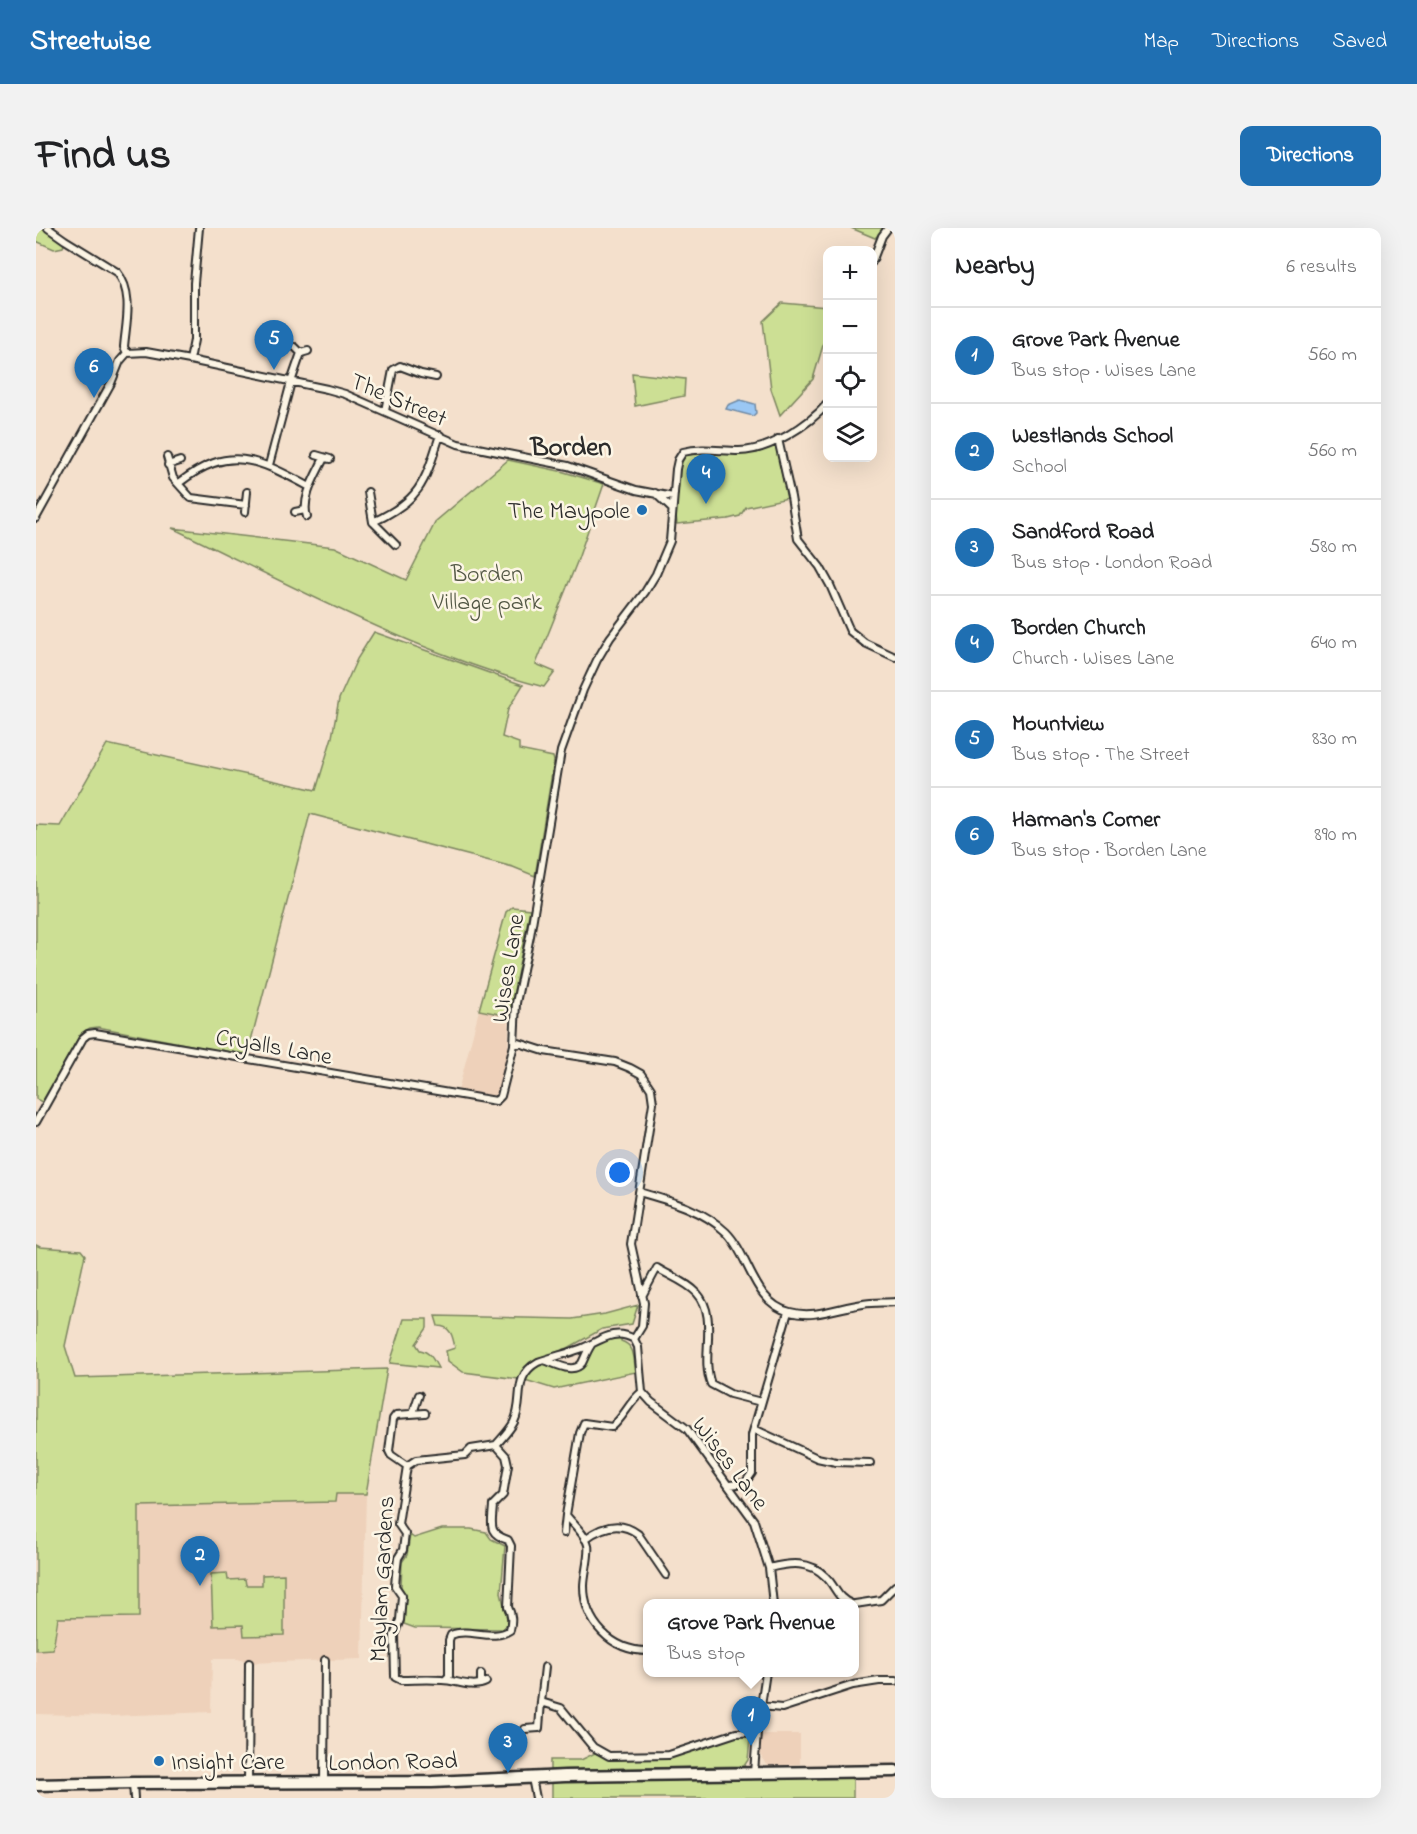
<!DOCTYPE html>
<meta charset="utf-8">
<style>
body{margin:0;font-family:"Indie Flower",sans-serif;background:#f2f2f2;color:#202124}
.controls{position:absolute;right:18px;top:18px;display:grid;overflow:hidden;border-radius:12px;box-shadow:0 6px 24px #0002}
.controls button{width:54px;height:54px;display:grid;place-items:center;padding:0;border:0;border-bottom:2px solid #e0e0e0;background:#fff;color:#202124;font:30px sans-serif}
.you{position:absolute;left:584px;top:945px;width:21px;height:21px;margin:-15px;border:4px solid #fff;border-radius:50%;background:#1a73e8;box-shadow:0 0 0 9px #1a73e833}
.badge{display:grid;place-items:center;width:39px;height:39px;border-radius:50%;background:#1f6fb2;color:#fff;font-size:20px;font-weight:700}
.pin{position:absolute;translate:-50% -50px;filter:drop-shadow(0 2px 3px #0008)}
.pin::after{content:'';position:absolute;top:32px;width:21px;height:18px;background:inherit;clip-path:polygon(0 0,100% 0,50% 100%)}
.popup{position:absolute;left:607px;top:1371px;width:216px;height:78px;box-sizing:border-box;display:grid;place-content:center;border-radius:12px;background:#fff;filter:drop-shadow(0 2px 4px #0005);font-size:20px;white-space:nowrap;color:#757577}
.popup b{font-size:22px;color:#202124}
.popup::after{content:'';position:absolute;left:50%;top:100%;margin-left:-12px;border:12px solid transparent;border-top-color:#fff}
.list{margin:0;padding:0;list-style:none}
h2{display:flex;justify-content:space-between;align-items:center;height:78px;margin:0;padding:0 24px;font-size:26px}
h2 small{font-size:20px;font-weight:400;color:#757577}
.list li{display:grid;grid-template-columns:39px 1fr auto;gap:18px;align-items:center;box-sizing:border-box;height:96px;padding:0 24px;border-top:2px solid #e0e0e0}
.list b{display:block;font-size:22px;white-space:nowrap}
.list p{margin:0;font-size:20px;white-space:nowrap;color:#757577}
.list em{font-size:20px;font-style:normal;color:#757577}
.icon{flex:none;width:33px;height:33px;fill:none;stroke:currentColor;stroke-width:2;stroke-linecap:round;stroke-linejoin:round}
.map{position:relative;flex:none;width:859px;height:1570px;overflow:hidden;border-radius:12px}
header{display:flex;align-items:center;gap:36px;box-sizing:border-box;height:84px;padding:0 30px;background:#1f6fb2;color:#fff}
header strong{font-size:28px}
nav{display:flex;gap:33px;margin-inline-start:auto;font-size:21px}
.intro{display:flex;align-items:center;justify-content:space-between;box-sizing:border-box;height:144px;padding:0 36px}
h1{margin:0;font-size:42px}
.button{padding:15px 27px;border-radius:12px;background:#1f6fb2;color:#fff;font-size:21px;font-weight:700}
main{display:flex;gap:36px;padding:0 36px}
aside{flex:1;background:#fff;border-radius:12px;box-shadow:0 6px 24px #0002}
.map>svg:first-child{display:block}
</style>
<header>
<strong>Streetwise</strong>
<nav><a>Map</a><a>Directions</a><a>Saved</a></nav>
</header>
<div class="intro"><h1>Find us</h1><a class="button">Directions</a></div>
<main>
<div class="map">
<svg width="859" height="1570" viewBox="0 0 859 1570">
<rect width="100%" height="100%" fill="#f4e0cc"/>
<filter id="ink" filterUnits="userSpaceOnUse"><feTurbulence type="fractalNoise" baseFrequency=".0167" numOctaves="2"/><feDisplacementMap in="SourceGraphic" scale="12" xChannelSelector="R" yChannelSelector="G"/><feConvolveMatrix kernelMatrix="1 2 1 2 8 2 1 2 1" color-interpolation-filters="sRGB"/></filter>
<g filter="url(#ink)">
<path fill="#eed1ba" d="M 443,782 L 473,788 L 472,821 L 464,863 L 458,868 L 422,863 Z
M 351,1141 L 330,1266 L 326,1431 L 213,1435 L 202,1431 L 176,1431 L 175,1484 L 75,1488 L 0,1486 L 0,1285 Z
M 727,1506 L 764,1506 L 764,1536 L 734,1538 L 729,1535 L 723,1523 L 725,1510 Z"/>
<path fill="#ccdf94" stroke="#7c8560" stroke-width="1.5" d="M 0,0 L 7,0 L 29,14 L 27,19 L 18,21 L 0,13 Z
M 815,0 L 849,0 L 839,10 Z
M 746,75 L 791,79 L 792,115 L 788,114 L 777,151 L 744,187 L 735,161 L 727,93 Z
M 596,145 L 649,151 L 648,168 L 599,178 Z
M 738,218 L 743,222 L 745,243 L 752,270 L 710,279 L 704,288 L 692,291 L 641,296 C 638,275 637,247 648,228 L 658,225 L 721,225 Z
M 472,232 L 528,244 L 568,256 L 541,334 L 500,436 L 519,444 L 508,459 C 378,425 257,358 136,300 L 299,319 L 370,352 L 400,293 Z
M 338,404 L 487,457 L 472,481 L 466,509 L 483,515 L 483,522 L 517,529 L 518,533 L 499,648 L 477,639 L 274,586 L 211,828 L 62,799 L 54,800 L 45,805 L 6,874 L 0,871 L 0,597 L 24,598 L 71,516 L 280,562 L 296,509 L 303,471 L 321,431 Z
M 476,679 L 494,681 L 473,788 L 443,782 L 470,684 Z
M 0,1017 L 4,1019 L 45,1022 L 49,1027 L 29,1118 L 39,1150 L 351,1141 L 330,1266 L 300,1266 L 299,1274 L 103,1278 L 103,1389 L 22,1390 L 17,1421 L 0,1422 Z
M 602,1077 L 596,1096 L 566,1101 L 532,1120 L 503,1130 L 488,1140 L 482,1151 L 427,1144 L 412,1133 L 410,1123 L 419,1120 C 417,1109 415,1098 402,1098 L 399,1088 L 536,1091 L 569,1086 Z
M 368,1091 L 391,1091 L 391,1100 L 380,1116 L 384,1122 C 394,1124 397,1131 402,1140 L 354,1135 Z
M 575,1109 L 585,1110 L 585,1113 C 600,1118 597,1130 600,1144 L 518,1161 L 489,1152 L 492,1144 L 504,1134 L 536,1142 L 546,1139 L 556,1118 Z
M 406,1301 L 435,1301 L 450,1304 L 455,1311 L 469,1318 L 465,1365 L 471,1390 L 471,1396 L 466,1401 L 379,1400 L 368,1396 L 370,1367 L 365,1359 L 366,1334 L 371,1327 L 374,1307 L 378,1310 Z
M 191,1345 L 192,1352 L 209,1351 L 210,1357 L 226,1357 L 226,1347 L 248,1346 L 248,1407 L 208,1408 L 207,1397 L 177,1398 L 175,1346 Z
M 702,1507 L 710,1507 L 714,1511 L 712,1532 L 708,1538 L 514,1542 L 514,1532 L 545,1532 L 559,1525 L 568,1529 L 578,1532 L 628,1530 L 658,1523 Z
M 817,1547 L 817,1570 L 516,1570 L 516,1553 Z"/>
<path fill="#9ac7f4" stroke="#6e89a4" stroke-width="1.5" d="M 704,172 L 719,176 L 720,185 L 717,188 L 690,181 L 692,177 Z"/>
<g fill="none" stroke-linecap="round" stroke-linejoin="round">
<g stroke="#2b2b2b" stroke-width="10">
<path id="minor" d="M 12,0 L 29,12 L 81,44 C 98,65 90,94 88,119 L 91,125
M 836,34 L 846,8 L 852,0
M 259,119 L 265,125 L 272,123
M 91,125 L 110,124 L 154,132 L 291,161 L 309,166 L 422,216 L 532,238 L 600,262 L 637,269
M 154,132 L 158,112 L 158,55 L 163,0
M 349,183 L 357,142 L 364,138 L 385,146 L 400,149
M 742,211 L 755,269 L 762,311 L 784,339 L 794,357 L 814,403 L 829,415 L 859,429
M 280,227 L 294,231
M 131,229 L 137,250 L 155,270 L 210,277
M 132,237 L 144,233
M 233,237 L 255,154 L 265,125
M 143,255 C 194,215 223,232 274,259
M 332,264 L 337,294 L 360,317
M 619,265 L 636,281
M 209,284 L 211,264
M 259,284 L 269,282
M 271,289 C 265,270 280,247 288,230
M 0,290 L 75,155 L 84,133 L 91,125
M 337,294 C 385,272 389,254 404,207
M 0,894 L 47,810 L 52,806 L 59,805 L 460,873 L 465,868 L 478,817
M 603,964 C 634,973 666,981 690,1004 C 714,1028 717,1075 754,1084 C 779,1091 803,1079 827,1076 C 837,1074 848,1075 859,1074
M 606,1068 L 621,1040 C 634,1048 651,1054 661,1065 C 683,1089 664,1128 675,1156 L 694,1166 L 725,1174
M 598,1111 L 606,1098 L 608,1075 L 595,1016 L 617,875 L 615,861 L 605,846 L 594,840 L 579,834 L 508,823 L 483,815 L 478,817 L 480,775 L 494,708 L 525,523 L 547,462 L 561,432 L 574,410 L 609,364 L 620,346 L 634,313 L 640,241 L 642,232 L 647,224 C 666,219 684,223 703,223 C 733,223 773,197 792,175
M 598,1111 L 602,1119 L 606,1164 L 615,1174 L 651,1201 L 718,1293 L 733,1340 L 737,1376
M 508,1132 C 519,1135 537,1147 546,1135 C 549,1129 551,1123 555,1117
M 606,1164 C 593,1174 588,1189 576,1199 L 548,1195 L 544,1205 L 530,1287 C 536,1295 550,1307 552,1317 C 554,1327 548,1347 548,1358 C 548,1394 575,1423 612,1423
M 377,1185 L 383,1167
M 718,1201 L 781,1230 L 800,1234 L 834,1235
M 371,1238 L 355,1227 L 353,1223 L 357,1191 L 360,1187 L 389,1185
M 694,1257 L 709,1255 L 716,1245 L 716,1207 L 752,1084
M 528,1305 L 530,1287
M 549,1311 C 565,1299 584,1292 602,1306 L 630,1347
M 733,1340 C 753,1335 774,1332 790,1349 C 800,1359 801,1371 816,1376
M 819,1376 L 845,1372 L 859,1358
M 445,1446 L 445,1456
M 409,1452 L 413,1448 L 413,1412 L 415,1407 C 433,1399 457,1414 474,1402 C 476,1393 476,1387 472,1379 L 475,1318 L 472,1312 C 451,1305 456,1297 457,1277 L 467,1267 L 472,1237 L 470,1228 L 460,1217 C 466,1210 474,1202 478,1194 C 489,1172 475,1149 502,1134 C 516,1129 530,1126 544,1121 C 563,1114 577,1099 598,1111
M 450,1454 C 436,1461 420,1452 406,1452 C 392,1451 379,1452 365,1452 L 359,1449 L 358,1407 L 364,1392 L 366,1368 L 359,1358 L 360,1346 L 362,1330 L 367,1322 L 369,1306 L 362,1296 L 371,1238 L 380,1232 L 429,1227 L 435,1221 L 460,1217
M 505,1474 L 509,1439
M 724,1478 L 746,1480 L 817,1457 L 843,1453 L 859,1453
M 489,1501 L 503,1500 L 505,1474 L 525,1480 L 557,1519 L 573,1528 L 633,1527 L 700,1505 L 721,1504
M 718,1545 L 721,1504 L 730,1444
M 496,1550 L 500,1570
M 97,1555 L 98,1570
M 212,1555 L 213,1435
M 288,1555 L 289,1432"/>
</g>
<g stroke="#2b2b2b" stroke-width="15">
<path id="primary" d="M 0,1557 L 97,1555 L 396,1554 L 529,1548 L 859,1543"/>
</g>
<use href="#minor" stroke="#fcf5e5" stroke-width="6"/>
<use href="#primary" stroke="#fcf5e5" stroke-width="10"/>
</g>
</g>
<g fill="#1f6fb2" stroke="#fcf5e5" stroke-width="2">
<circle cx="606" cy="282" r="6"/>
<circle cx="123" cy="1533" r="6"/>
</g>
<g text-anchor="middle" stroke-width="5" stroke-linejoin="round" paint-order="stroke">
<g font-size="24" fill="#2b2b2b" stroke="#fcf5e5">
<text transform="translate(363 171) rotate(23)" y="8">The Street</text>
<text transform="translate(471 740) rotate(-81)" y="8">Wises Lane</text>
<text transform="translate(238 818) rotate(10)" y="8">Cryalls Lane</text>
<text transform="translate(695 1235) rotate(53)" y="8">Wises Lane</text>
<text transform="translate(345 1351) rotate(-87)" y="8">Maylam Gardens</text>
<text transform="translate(357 1533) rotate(-1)" y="8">London Road</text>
</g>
<g font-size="24" fill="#2b2b2b" stroke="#fcf5e5" text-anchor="end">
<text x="594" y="290">The Maypole</text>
<text x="135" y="1541" text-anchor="start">Insight Care</text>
</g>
<g font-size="24" fill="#535845" stroke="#fcf5e5">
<text x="451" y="353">Borden<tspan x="451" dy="28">Village park</tspan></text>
</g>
<g font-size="27" font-weight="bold" fill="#2b2b2b" stroke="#fcf5e5">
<text x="535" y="227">Borden</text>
</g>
</g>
</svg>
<div class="controls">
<button>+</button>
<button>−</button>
<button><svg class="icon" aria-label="locate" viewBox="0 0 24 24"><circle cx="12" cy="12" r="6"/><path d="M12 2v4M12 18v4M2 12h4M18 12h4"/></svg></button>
<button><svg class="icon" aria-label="layers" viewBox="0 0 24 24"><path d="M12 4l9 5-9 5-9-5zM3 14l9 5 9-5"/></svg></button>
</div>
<div class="you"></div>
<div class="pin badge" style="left:715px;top:1518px">1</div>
<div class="popup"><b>Grove Park Avenue</b>Bus stop</div>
<div class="pin badge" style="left:164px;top:1358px">2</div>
<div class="pin badge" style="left:472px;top:1545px">3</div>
<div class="pin badge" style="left:670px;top:276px">4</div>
<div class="pin badge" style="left:238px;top:142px">5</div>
<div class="pin badge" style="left:58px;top:170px">6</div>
</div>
<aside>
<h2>Nearby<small>6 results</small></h2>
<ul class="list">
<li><span class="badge">1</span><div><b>Grove Park Avenue</b><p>Bus stop · Wises Lane</p></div><em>560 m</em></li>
<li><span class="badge">2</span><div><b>Westlands School</b><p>School</p></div><em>560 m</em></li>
<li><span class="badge">3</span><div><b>Sandford Road</b><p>Bus stop · London Road</p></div><em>580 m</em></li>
<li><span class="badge">4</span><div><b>Borden Church</b><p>Church · Wises Lane</p></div><em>640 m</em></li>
<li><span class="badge">5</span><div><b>Mountview</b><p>Bus stop · The Street</p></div><em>830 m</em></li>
<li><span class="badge">6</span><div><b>Harman's Corner</b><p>Bus stop · Borden Lane</p></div><em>890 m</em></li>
</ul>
</aside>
</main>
